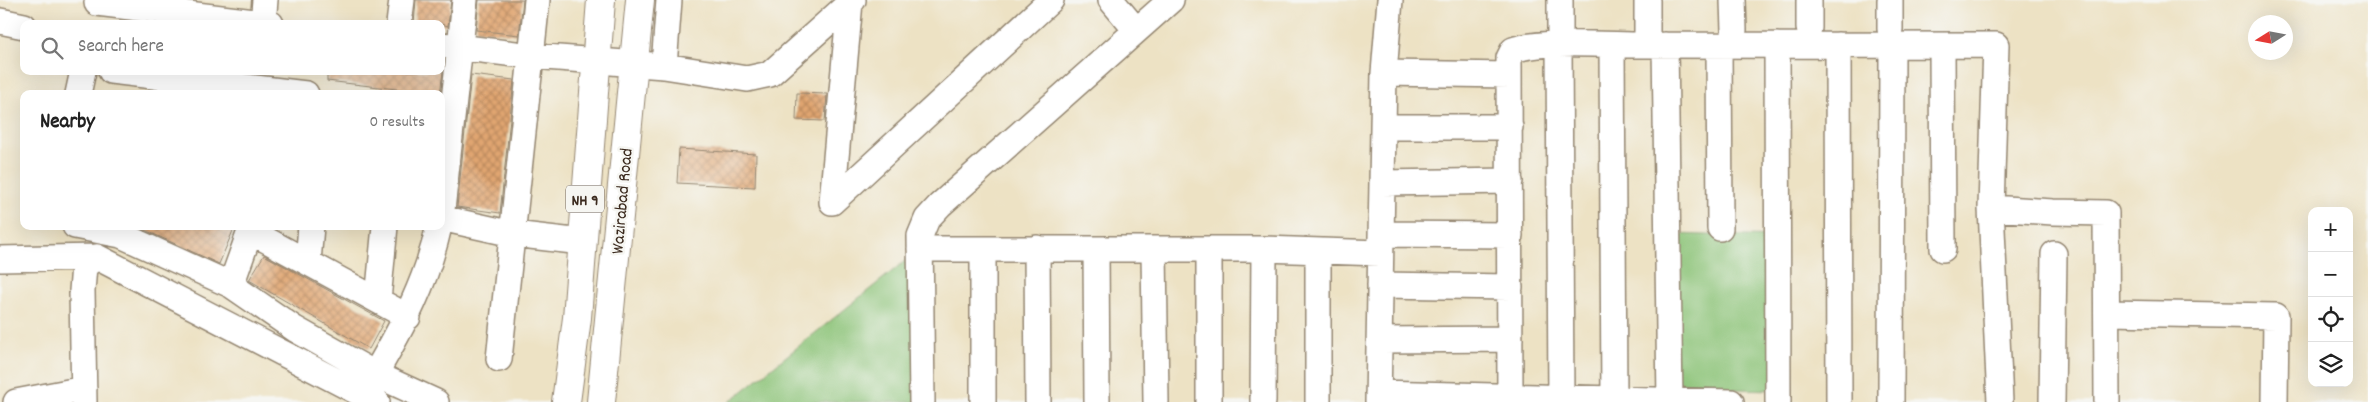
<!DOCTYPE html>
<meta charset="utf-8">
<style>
body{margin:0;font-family:Dekko,sans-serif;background:#f2f2f2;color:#222}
.controls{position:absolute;right:15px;bottom:15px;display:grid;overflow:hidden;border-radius:10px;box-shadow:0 5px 20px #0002}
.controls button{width:45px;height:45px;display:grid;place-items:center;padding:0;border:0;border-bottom:1px solid #e0e0e0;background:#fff;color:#222;font:25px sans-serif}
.compass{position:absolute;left:2248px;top:15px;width:45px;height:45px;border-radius:50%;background:#fff;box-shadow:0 5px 20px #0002;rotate:259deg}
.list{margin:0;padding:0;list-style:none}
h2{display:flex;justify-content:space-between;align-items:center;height:65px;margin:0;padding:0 20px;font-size:21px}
h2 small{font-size:16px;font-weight:400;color:#767676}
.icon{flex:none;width:28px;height:28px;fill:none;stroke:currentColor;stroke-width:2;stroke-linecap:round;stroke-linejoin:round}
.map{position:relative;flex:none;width:2368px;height:402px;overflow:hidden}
.search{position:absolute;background:#fff;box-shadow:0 5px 20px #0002;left:20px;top:20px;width:425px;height:55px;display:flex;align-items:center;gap:12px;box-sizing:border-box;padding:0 18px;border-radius:10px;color:#767676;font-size:19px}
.panel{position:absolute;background:#fff;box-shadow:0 5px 20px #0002;left:20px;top:90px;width:425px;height:140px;border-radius:10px}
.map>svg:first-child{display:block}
</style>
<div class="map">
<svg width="2368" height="402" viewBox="0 0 2368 402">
<defs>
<pattern id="building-cross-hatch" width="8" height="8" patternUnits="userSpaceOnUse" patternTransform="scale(1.25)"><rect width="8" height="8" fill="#e0a571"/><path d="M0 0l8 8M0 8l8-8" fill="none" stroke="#b7875c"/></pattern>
</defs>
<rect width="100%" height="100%" fill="#f6f6f2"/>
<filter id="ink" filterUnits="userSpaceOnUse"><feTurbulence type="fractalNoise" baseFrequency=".02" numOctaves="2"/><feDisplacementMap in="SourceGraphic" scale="10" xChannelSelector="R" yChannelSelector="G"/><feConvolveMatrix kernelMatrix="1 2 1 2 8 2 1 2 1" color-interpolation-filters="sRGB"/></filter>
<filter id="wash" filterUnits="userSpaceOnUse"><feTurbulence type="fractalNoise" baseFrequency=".0096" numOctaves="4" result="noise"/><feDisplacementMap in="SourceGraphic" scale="20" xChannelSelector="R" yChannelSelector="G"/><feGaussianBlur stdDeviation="1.12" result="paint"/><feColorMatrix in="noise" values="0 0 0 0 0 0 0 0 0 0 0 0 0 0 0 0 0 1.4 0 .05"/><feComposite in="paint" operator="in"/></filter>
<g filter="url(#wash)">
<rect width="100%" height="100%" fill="#ede2c4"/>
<path fill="#8bc377" stroke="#63764a" d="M 1672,234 L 1782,237 L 1782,390 L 1674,388 Z
M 920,249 L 916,402 L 729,402 Z"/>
<g id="blocks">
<path fill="url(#building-cross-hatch)" d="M 416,0 L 451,0 L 448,26 L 441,24 L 414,24 Z
M 479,0 L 523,0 L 519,35 L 476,30 Z
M 327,71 L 443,71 L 440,94 L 327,81 Z
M 471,75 L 514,80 L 500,213 L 457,207 Z
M 797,93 L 827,94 L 825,121 L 796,120 Z
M 679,149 L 756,154 L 755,187 L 677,183 Z
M 136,226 L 235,226 L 219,264 Z
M 264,255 L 384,321 L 369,349 L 249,280 Z"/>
</g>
</g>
<g filter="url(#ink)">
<use href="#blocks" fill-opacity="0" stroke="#948671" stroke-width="1"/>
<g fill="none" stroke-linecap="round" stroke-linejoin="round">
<g stroke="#948671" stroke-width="28">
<path id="minor" d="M 1111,0 L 1136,30
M 1560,0 L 1560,33
M 1647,0 L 1647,45
M 1733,0 L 1734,30
M 1809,0 L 1809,28
M 1890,0 L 1890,29
M 97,3 L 271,24
M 0,21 L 24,26
M 263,24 L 265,0
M 399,24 L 402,0
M 441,45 L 532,56 L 664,66 L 747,79 L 770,74 L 853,0
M 1559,45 L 1561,402
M 1612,45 L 1614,402
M 1665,45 L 1670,402
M 1777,45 L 1778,402
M 1838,45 L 1839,402
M 1719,46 L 1720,228
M 1942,46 L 1943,249
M 664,66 L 669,0
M 111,71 L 306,94
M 1384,73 L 1509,75
M 78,94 L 83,71
M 1383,127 L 1510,127
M 1382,183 L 1510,181
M 832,202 L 1051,0
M 832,202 L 850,2
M 1991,208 L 2053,212 L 2106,213 L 2107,402
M 441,218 L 513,234 L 582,242
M 441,219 L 465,0
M 75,226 L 121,235 L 231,285 L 295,329 L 375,374 L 436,402
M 250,231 L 408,317
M 1381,234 L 1510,235
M 1037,248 L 1038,402
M 920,249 L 1264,249 L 1380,253
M 983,249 L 983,402
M 1096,250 L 1097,402
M 1154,250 L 1156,402
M 1318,252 L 1318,402
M 0,259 L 97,257
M 308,262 L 311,226
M 231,285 L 252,226
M 1380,285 L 1510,287
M 378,300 L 385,226
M 2107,313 L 2276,316 L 2275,402
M 1381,340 L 1510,339
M 499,359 L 537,0
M 375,374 C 403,326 427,281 439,226
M 1378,393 L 1731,402
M 16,402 L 84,389
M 84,402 L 82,291 L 84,266 L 97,257 L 377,402
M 922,402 L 920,236 L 927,219 L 940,205 L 1171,0
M 1209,402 L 1209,249
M 1263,402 L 1264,249
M 1378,402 L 1384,73 L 1390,0
M 1510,402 L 1509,58 L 1513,50 C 1539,40 1610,45 1641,45 C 1759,45 1878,46 1996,45 L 1991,208 L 2000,402
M 1891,402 L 1892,45
M 2052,402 L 2054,254"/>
</g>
<g stroke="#948671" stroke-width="30">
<path id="highway" d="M 566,402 L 577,318 L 601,0
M 601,402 L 640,0"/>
</g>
<use href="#minor" stroke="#fff" stroke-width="25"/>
<use href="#highway" stroke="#fff" stroke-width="28"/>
</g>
</g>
<g text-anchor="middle" stroke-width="5" stroke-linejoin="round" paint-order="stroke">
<rect fill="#f6f6f2" stroke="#73675e" stroke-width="1" x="566" y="185.5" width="38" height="27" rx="4"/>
<g font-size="16" font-weight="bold" fill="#3b2a1e">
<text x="585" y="205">NH 9</text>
</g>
<g font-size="18" fill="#3b2a1e" stroke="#f6f6f2">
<text transform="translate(621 201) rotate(-85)" y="6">Wazirabad Road</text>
</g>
</g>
</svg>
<div class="controls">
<button>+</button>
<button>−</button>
<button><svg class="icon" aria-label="locate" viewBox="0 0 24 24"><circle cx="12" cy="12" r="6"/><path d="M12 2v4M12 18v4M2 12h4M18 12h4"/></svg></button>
<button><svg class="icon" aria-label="layers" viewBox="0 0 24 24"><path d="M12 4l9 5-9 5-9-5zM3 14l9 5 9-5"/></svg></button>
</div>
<svg class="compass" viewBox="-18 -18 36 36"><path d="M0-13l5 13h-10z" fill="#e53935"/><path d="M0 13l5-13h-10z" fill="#767676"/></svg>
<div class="search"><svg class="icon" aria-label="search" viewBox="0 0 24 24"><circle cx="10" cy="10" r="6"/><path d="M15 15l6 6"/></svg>Search here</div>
<section class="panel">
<h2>Nearby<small>0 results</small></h2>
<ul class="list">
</ul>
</section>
</div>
